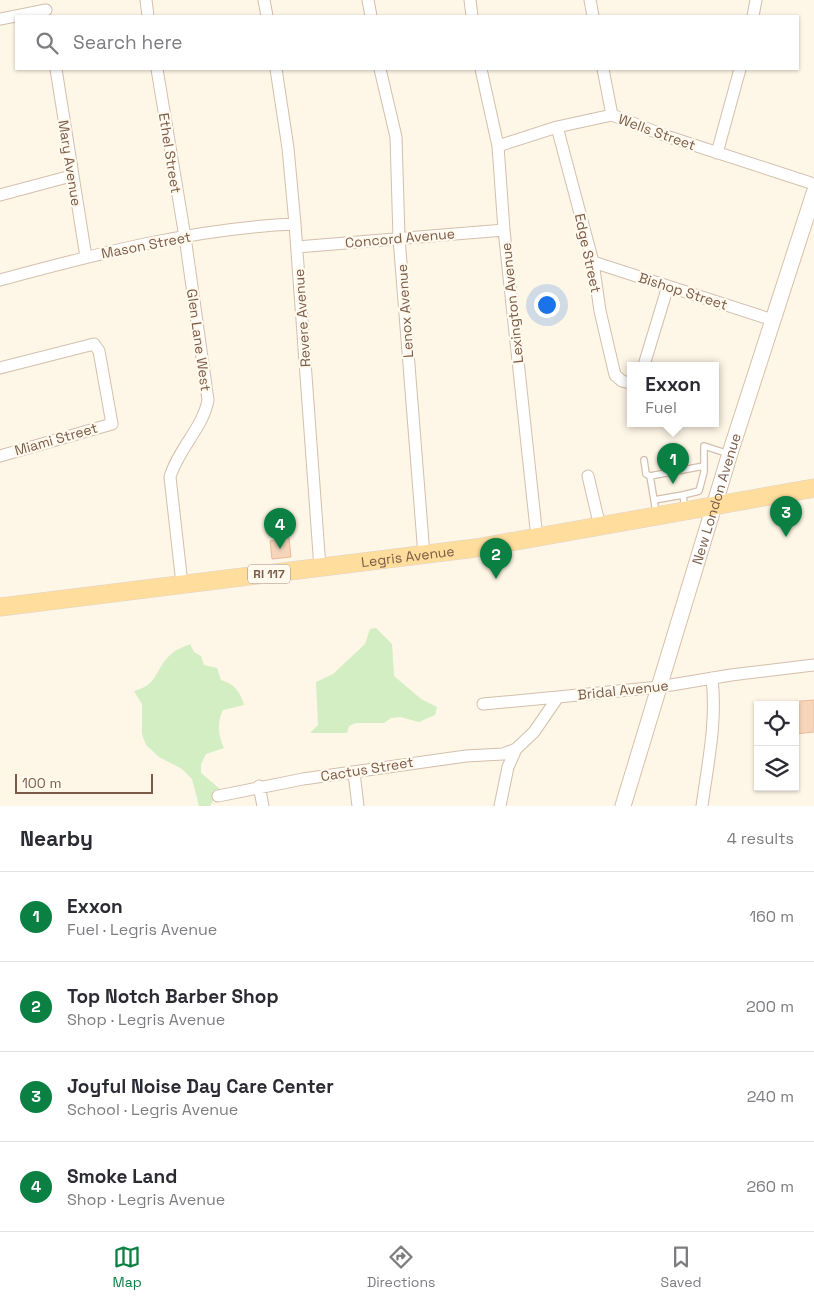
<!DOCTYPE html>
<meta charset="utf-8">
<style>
body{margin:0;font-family:"Space Grotesk",sans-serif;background:#f2f2f3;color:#2b2b33}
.controls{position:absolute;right:15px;bottom:15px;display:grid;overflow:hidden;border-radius:0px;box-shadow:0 1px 4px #0004}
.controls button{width:45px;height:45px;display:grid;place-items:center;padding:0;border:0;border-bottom:1px solid #e1e1e2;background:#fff;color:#2b2b33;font:25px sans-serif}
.scale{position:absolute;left:15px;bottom:12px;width:138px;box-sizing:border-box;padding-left:5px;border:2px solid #7b5b48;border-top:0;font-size:14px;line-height:18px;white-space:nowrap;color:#7b5b48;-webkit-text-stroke:4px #fff9ee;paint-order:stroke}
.you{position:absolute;left:546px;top:304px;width:18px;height:18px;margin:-12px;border:4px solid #fff;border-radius:50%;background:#1a73e8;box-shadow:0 0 0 8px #1a73e833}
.badge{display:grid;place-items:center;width:32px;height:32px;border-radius:50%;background:#0b8043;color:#fff;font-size:16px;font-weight:700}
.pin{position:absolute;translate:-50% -41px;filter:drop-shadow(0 1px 2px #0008)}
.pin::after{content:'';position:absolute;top:26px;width:18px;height:15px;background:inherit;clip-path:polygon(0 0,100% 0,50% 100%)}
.popup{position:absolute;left:627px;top:362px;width:92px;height:65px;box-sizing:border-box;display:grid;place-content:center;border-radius:0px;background:#fff;filter:drop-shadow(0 1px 4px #0005);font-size:16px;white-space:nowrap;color:#7c7c81}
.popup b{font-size:19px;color:#2b2b33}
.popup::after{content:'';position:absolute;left:50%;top:100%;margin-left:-10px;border:10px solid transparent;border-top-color:#fff}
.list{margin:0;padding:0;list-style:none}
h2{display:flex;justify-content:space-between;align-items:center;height:65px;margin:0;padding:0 20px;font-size:21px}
h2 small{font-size:16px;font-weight:400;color:#7c7c81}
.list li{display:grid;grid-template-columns:32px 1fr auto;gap:15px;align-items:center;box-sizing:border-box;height:90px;padding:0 20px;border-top:1px solid #e1e1e2}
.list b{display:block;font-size:19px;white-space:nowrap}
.list p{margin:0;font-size:16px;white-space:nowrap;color:#7c7c81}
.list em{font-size:16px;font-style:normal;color:#7c7c81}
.icon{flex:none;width:28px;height:28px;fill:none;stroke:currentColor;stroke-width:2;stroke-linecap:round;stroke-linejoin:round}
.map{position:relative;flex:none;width:814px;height:806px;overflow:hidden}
.search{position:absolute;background:#fff;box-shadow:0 1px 4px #0004;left:15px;right:15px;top:15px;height:55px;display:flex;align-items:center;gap:12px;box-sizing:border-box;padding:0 18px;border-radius:0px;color:#7c7c81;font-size:19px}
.sheet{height:425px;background:#fff}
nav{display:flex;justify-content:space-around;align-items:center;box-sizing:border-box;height:70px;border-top:1px solid #e1e1e2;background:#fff;font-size:14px;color:#7c7c81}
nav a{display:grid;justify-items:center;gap:2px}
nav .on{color:#0b8043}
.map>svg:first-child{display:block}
</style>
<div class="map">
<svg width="814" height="806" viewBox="0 0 814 806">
<rect width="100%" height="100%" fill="#fef6e6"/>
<path fill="#d3eec3" d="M 376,628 L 392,644 L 394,676 L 421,699 L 437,707 L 435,715 L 419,722 L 400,717 L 391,718 L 384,723 L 356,723 L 349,726 L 347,733 L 310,733 L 318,725 L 316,682 L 333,674 L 365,644 L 370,629 Z
M 190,644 L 194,652 L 201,656 L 204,665 L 217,668 L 221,680 C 235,684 240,692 244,705 L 223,710 C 217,721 218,737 224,748 L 206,754 L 201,764 L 201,773 L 220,789 L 210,806 L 199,806 L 192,779 L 182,769 L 159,757 L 146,745 L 142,734 L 142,704 L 134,691 C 158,685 155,670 169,656 C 174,650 184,647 190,644 Z"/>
<path fill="#f6d5bb" stroke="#ebbb9a" d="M 289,538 L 291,557 L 272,559 L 270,541 Z
M 814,700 L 814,732 L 795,734 L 795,705 L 789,705 L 789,702 Z"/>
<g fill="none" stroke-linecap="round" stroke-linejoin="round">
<g stroke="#d4bfad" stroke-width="8">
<path id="service" d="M 644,460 L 646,474 L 650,476
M 654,500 L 650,476 L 704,466
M 685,509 L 683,495 L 699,491 L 704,472 L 704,446 L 729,454
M 656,513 L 654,500 L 683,495"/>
</g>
<g stroke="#d4bfad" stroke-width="13">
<path id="minor" d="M 146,0 L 148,16
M 264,0 L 267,16
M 368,0 L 371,16
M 470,0 L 472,16
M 590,0 L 593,16
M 753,16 L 756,0
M 0,19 L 46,10
M 56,69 L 86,257
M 157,69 L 185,237 L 208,400 C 203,428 178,449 170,477 L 182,584
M 276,69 L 288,148 L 295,224 L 320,568
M 380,69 L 396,137 L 399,238 L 424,555
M 481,69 L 498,146 L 504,230 L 537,538
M 603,69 L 612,115
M 557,127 L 593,262 L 600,311 L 615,375 L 622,381 L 630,383
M 498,146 L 557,127 L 612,115 L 666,136 L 814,184
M 717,153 L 740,69
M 0,195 L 71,176
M 297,247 L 504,230
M 593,262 L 773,320
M 0,280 C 96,254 195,228 295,224
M 644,365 L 668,286
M 0,368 L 94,344 L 99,351 L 112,424 L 0,456
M 588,476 L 600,527
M 483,704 L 558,697
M 354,773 L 358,806
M 259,786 L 263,806
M 218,796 L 303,779 L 466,756 L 503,754 L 516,749
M 500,806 L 508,767 L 516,749 L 534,732 L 558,697 L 659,687 L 731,675 L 814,665
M 702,806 C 708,762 717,722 712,678"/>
</g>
<g stroke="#d8c0aa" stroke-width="17">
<g id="secondary">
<path id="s1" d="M 623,806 L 731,450 L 814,193"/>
</g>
</g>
<g stroke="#ddd4cf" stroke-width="19">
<g id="primary">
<path id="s2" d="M 0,607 L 476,548 L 814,488"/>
</g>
</g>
<use href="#service" stroke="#fff" stroke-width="5.5"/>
<use href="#minor" stroke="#fff" stroke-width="11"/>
<use href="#secondary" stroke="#fff" stroke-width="15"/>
<use href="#primary" stroke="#ffdd9c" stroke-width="18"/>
</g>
<g text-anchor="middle" stroke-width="4.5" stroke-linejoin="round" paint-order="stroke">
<rect fill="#fff9ee" stroke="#a38a7a" stroke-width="1" x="248" y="564.5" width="42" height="19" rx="4"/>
<g font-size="12" font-weight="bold" fill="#7b5b48">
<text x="269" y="578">RI 117</text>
</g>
<g font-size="14" fill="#7b5b48" stroke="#fff9ee">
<text transform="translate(657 132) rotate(20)" y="5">Wells Street</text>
<text transform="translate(170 153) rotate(81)" y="5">Ethel Street</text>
<text transform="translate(70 163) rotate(81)" y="5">Mary Avenue</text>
<text transform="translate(400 238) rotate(-5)" y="5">Concord Avenue</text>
<text transform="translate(146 245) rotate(-11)" y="5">Mason Street</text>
<text transform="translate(588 253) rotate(78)" y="5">Edge Street</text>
<text transform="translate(683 291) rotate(18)" y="5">Bishop Street</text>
<text transform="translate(512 303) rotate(-96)" y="5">Lexington Avenue</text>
<text transform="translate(405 311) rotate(-94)" y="5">Lenox Avenue</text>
<text transform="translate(302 318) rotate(-94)" y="5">Revere Avenue</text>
<text transform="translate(199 340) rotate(82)" y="5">Glen Lane West</text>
<text transform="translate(56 439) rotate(-16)" y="5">Miami Street</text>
<text dy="5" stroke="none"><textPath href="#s1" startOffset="321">New London Avenue</textPath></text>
<text dy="5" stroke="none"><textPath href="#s2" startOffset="411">Legris Avenue</textPath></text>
<text transform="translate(623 690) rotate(-6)" y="5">Bridal Avenue</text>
<text transform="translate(367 769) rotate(-9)" y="5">Cactus Street</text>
</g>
</g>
</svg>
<div class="controls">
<button><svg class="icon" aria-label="locate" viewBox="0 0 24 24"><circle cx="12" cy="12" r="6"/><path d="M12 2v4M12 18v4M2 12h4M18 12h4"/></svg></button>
<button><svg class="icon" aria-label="layers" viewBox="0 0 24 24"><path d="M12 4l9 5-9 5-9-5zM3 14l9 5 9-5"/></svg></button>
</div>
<div class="scale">100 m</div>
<div class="you"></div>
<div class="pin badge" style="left:673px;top:484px">1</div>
<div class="popup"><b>Exxon</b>Fuel</div>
<div class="pin badge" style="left:496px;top:579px">2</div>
<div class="pin badge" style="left:786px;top:537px">3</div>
<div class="pin badge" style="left:280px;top:549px">4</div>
<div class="search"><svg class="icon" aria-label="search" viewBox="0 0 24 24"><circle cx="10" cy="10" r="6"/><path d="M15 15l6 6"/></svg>Search here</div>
</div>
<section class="sheet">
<h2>Nearby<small>4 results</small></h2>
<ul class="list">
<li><span class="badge">1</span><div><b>Exxon</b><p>Fuel · Legris Avenue</p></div><em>160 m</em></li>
<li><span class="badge">2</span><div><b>Top Notch Barber Shop</b><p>Shop · Legris Avenue</p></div><em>200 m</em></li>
<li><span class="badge">3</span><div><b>Joyful Noise Day Care Center</b><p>School · Legris Avenue</p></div><em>240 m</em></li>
<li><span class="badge">4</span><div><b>Smoke Land</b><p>Shop · Legris Avenue</p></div><em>260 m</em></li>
</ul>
</section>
<nav>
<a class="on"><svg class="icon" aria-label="map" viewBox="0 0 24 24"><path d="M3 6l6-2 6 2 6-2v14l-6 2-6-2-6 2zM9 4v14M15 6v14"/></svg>Map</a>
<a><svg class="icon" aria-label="directions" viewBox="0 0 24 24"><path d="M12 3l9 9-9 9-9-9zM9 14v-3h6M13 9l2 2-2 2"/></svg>Directions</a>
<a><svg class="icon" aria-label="saved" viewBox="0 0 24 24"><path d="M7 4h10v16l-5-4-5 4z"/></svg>Saved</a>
</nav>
